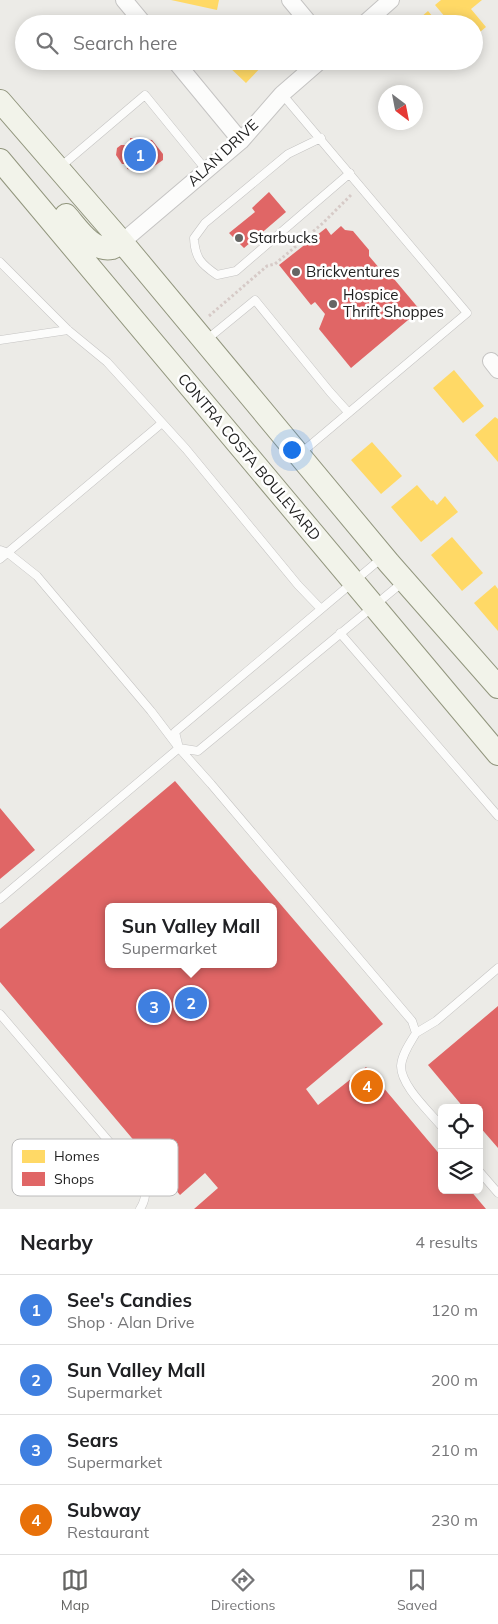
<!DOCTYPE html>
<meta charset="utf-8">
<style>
body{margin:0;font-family:Mulish,sans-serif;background:#f6f6f6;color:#202124}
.controls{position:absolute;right:15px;bottom:15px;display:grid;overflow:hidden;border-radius:8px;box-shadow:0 2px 12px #0003}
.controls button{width:45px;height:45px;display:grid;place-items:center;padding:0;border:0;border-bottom:1px solid #e0e0e0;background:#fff;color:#202124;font:25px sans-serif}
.compass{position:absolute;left:378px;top:85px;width:45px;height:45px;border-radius:50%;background:#fff;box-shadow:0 2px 12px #0003;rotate:148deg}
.you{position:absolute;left:291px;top:449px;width:18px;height:18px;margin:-12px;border:4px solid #fff;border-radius:50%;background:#1a73e8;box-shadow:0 0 0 8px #1a73e833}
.badge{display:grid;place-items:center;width:32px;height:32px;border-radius:50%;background:#666664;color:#fff;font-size:16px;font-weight:700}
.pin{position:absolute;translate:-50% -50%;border:2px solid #fff;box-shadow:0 1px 5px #0006}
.popup{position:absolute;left:105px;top:903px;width:172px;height:65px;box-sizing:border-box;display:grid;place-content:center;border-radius:8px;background:#fff;filter:drop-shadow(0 1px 4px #0005);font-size:16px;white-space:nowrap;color:#757577}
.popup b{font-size:19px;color:#202124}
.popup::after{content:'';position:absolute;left:50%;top:100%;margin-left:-10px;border:10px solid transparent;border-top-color:#fff}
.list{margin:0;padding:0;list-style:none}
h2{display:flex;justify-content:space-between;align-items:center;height:65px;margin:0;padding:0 20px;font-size:21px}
h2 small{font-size:16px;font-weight:400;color:#757577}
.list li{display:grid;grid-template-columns:32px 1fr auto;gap:15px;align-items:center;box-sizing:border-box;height:70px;padding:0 20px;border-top:1px solid #e0e0e0}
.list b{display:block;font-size:19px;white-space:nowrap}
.list p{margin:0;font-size:16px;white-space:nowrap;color:#757577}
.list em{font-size:16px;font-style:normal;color:#757577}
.icon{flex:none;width:28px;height:28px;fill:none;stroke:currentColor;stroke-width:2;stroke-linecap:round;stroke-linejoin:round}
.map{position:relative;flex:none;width:498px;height:1209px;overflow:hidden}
.search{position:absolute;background:#fff;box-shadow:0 2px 12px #0003;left:15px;right:15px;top:15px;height:55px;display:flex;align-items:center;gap:12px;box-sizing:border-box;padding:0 18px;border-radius:28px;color:#757577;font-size:19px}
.sheet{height:345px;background:#fff}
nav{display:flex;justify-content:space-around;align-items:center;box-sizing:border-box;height:70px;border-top:1px solid #e0e0e0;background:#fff;font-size:14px;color:#757577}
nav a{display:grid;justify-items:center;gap:2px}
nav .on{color:#666664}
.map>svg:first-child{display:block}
</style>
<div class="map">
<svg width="498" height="1209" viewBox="0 0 498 1209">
<rect width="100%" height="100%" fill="#ecebe7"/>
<path fill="#ffd966" d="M 171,0 L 219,0 L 217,10 Z
M 441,0 L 482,0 L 471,9 L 486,27 L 474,37 L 474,24 L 463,24 L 459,20 L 455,24 L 451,24 L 435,5 Z
M 428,11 L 439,24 L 413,24 Z
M 245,17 L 253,24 L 238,24 Z
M 230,61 L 267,61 L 246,83 L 227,65 Z
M 454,370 L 484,406 L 463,423 L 433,388 Z
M 495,417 L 498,419 L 498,462 L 475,435 Z
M 372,442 L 402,476 L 381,494 L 351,460 Z
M 417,485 L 431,501 L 433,500 L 437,505 L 445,496 L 458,512 L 421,542 L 391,507 Z
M 452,537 L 483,573 L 462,591 L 431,555 Z
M 495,585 L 498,589 L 498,631 L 474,603 Z"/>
<path fill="#e06666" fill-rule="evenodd" d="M 130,138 L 152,140 L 163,154 L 163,160 L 153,167 L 148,166 L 147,172 L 127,169 L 127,164 L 122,164 L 116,155 L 117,148 L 121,145 L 130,145 Z
M 269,192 L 286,212 L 244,248 L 229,233 L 255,212 L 252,208 Z
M 341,226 L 345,230 L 353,231 L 369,250 L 369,256 L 386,276 L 389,273 L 420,310 L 351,368 L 319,329 L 325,314 L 315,302 L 311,305 L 279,265 L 326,228 L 331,235 Z
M 175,781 L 383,1024 L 306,1089 L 318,1105 L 366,1067 L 442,1157 L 442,1190 L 470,1190 L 486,1209 L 194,1209 L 218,1188 L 205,1173 L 180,1195 L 0,982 L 0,929 ZM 109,907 L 274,907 L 274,964 L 109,964 Z
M 0,808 L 35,850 L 0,879 Z
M 498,1006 L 498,1148 L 479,1126 L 479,1108 L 464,1108 L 428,1065 Z"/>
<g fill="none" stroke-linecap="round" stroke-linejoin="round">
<g stroke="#c5c4c3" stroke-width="9">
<path id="service" d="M 282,94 L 467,313 L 301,453
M 321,138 L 288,154 L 205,223 L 194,238 C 195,258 201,264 217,275 L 236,271 L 350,173
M 59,168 L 145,95 L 207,171
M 0,262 L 68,330 L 107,362 L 186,449 L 298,585 L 321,609
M 0,340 L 68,330
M 205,341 L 255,300 L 330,392 L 348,412
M 0,550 L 8,553 L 37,576 L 151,711 L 179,748 L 211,784 L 412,1021 L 416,1033 C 410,1043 402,1054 401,1066 C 401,1086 429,1111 442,1127
M 0,559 L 162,423
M 340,633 L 498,816
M 178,744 L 175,732 L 383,557
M 179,748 L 198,751 L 403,582
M 0,899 L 179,748
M 0,1014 L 141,1179 C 146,1190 147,1198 140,1209
M 416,1033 L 436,1021 L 498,968
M 479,1171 L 498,1193"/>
</g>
<g stroke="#c5c4c3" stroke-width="18">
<path id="minor" d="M 124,0 L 144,24
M 290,0 L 310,24
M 364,24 L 391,0
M 175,61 L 241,141
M 122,242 L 241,141 L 282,94 L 320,61
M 491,361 L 498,370"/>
</g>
<g stroke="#92967e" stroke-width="24">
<path id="secondary" d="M 0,101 L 122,242 L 389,563 L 498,687
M 0,160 L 498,754
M 66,215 C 77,227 92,252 112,248 C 115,247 119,244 122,242"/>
</g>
<path stroke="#d6cac7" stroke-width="3" stroke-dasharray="2.5 2.5" stroke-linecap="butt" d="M 209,316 L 267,266 L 275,264 L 323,223 L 351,195"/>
<use href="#service" stroke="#fcfcfb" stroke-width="8"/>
<use href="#minor" stroke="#fcfcfb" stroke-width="16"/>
<use href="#secondary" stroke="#f2f3ea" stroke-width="22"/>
</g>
<g fill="#666664" stroke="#fff" stroke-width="2">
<circle cx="239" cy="238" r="5"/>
<circle cx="296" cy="272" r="5"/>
<circle cx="333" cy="304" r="5"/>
</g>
<g text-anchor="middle" stroke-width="5" stroke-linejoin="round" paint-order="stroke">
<g font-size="15" fill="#1e1e1e" stroke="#fff">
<text transform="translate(223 153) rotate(-43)" y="5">ALAN DRIVE</text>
<text transform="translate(249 457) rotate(50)" y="5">CONTRA COSTA BOULEVARD</text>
</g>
<g font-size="15" fill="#1e1e1e" stroke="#fff" text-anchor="start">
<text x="249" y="243">Starbucks</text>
<text x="306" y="277">Brickventures</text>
<text x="343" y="300">Hospice<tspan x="343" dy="17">Thrift Shoppes</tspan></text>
</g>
</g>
<rect x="12" y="1139" width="166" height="57" rx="8" fill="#fff" stroke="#bcbcbc" stroke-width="1"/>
<rect x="22" y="1150" width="23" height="13" fill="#ffd966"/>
<rect x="22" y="1172" width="23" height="14" fill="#e06666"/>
<g font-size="14" fill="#1e1e1e">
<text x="54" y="1161">Homes</text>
<text x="54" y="1184">Shops</text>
</g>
</svg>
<div class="controls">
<button><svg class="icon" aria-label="locate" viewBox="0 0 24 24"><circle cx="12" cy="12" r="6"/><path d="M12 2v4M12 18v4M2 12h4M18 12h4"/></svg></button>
<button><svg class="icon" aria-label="layers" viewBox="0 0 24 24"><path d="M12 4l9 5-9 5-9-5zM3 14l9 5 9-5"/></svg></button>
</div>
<svg class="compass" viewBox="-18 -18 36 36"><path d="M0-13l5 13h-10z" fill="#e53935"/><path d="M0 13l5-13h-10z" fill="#757577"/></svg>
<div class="you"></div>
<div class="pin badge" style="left:140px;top:155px;background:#3f7fe0">1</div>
<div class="pin badge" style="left:191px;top:1003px;background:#3f7fe0">2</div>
<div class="popup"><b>Sun Valley Mall</b>Supermarket</div>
<div class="pin badge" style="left:154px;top:1007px;background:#3f7fe0">3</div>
<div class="pin badge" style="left:367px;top:1086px;background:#e8710a">4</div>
<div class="search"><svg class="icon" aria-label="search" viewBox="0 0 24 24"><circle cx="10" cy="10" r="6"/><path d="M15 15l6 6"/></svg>Search here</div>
</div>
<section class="sheet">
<h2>Nearby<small>4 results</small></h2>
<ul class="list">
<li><span class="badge" style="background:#3f7fe0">1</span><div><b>See's Candies</b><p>Shop · Alan Drive</p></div><em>120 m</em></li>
<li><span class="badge" style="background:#3f7fe0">2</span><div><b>Sun Valley Mall</b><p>Supermarket</p></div><em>200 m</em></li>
<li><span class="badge" style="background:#3f7fe0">3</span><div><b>Sears</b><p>Supermarket</p></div><em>210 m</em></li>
<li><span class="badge" style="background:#e8710a">4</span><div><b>Subway</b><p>Restaurant</p></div><em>230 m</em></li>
</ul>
</section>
<nav>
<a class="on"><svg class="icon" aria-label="map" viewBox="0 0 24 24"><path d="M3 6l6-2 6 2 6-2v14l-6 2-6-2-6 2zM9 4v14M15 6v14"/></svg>Map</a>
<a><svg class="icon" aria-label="directions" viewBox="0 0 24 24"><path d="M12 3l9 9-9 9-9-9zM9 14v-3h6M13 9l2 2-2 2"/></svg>Directions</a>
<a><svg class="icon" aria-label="saved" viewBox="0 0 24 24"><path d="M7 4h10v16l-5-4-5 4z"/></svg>Saved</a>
</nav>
